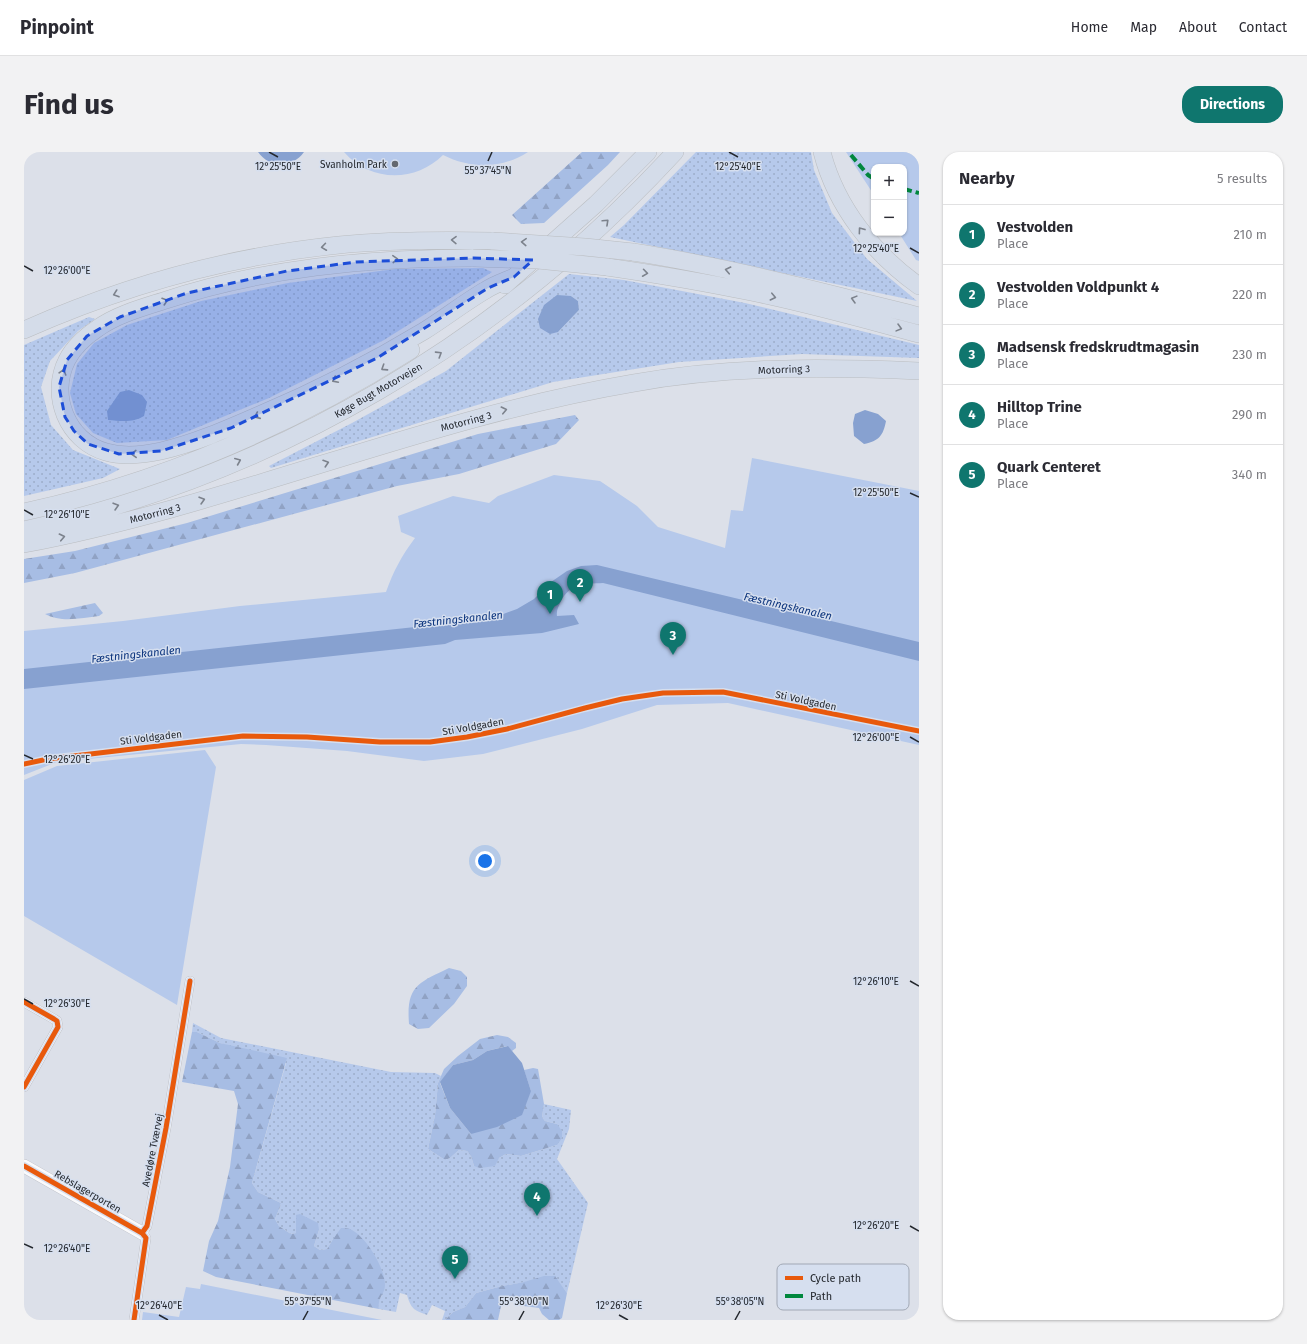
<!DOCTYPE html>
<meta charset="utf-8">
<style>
body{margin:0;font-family:"Fira Sans",sans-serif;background:#f2f2f3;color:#2b2b33}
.controls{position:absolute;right:12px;top:12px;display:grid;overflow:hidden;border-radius:8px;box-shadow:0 1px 3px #0004}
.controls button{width:36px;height:36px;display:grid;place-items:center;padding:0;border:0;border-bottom:1px solid #e1e1e2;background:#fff;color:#2b2b33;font:20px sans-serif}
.you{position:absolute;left:461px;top:709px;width:14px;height:14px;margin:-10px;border:3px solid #fff;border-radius:50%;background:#1a73e8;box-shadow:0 0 0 6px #1a73e833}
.badge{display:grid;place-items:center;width:26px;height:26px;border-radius:50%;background:#0f766e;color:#fff;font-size:13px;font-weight:700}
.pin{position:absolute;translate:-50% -33px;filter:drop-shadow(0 1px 2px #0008)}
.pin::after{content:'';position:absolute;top:21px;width:14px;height:12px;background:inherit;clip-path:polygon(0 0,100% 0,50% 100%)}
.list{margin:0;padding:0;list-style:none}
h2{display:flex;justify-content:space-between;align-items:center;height:52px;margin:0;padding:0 16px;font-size:17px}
h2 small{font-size:13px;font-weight:400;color:#7c7c81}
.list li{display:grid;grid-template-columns:26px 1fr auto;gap:12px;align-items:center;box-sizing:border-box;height:60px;padding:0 16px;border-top:1px solid #e1e1e2}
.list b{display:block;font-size:15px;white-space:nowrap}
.list p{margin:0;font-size:13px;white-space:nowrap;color:#7c7c81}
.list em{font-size:13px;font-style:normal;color:#7c7c81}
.map{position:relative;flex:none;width:895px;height:1168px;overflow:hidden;border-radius:16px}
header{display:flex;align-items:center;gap:24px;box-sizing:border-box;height:56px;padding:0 20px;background:#fff;border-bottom:1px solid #e1e1e2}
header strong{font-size:19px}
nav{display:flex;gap:22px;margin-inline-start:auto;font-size:14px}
.intro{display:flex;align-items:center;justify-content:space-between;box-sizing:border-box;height:96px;padding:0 24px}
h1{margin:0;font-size:28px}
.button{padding:10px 18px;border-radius:16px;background:#0f766e;color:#fff;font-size:14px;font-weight:700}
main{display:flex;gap:24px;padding:0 24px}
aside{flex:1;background:#fff;border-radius:16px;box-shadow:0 1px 3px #0004}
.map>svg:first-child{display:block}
</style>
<header>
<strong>Pinpoint</strong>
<nav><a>Home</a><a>Map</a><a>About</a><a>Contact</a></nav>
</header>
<div class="intro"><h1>Find us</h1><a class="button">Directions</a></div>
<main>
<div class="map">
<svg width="895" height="1168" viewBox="0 0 895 1168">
<defs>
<pattern id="grass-dots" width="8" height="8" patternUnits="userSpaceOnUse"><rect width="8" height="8" fill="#b6c9eb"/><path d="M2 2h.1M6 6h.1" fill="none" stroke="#9cadca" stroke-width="1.8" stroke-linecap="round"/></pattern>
<pattern id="forest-firs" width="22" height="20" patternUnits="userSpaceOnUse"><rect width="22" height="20" fill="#a7bde4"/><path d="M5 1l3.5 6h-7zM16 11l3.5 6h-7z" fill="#90a2c4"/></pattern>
</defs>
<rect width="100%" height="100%" fill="#dce0e9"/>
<path fill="url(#grass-dots)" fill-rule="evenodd" d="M 672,0 L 787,0 L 790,18 L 808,61 L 843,107 L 893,149 L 586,85 L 600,73 Z
M 459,116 L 468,120 L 360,188 L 245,246 L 143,288 L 93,291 L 69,281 L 52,262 L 46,241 L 53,212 L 70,191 L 103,173 L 177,149 L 264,131 L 371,117 Z
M 545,122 L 600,128 L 721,151 L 895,193 L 895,206 L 778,202 L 655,210 L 529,230 L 247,316 L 245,314 L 328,271 L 422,219 ZM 547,144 L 554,149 L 555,158 L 534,180 Z
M 65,165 L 71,167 L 54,179 L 26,209 L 17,235 L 27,273 L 49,298 L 96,317 L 79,326 L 0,344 L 0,193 Z
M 169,871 L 197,886 L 367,920 L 411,921 L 417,924 L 414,931 L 411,963 L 404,997 L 421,1008 L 426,1006 L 435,998 L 443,999 L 447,1004 L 450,1014 L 475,1006 L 482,1002 L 497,1004 L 533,993 L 533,972 L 521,969 L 518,965 L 520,952 L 547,958 L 545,977 L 533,1007 L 564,1051 L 543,1141 L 531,1125 L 478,1134 L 452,1141 L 441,1155 L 429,1160 L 421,1168 L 418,1168 L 421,1159 L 408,1153 L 403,1163 C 390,1158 387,1157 383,1143 L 376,1141 L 372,1160 L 355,1157 L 354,1151 L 358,1143 L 309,1087 L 303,1097 L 296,1098 L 290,1094 L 295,1078 L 272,1064 L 272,1081 L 267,1082 L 255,1074 L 251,1067 L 256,1055 L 257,1051 L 234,1040 L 228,1031 L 262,911 L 196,891 L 173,880 L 168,880 Z"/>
<path fill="url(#forest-firs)" d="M 558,0 L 596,0 L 584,13 L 520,71 L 497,72 L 488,63 Z
M 551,263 L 555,268 L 532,292 L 435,322 L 373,334 L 51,421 L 0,431 L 0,407 L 51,399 L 163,371 L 454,282 Z
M 71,451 L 79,461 L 75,464 C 58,466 37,471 21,462 Z
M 425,816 L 437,819 L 443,825 L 443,834 L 430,852 L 405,876 L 394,877 L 385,872 C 382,834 394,831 425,816 Z
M 168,880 L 173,880 L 196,891 L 263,906 L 228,1031 L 234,1040 L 257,1051 L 256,1055 L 251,1067 L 255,1074 L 267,1082 L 272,1081 L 272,1063 L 276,1062 L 294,1071 L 295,1078 L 290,1094 L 296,1098 L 303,1097 L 309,1087 L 317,1076 C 320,1076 323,1076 326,1077 C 342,1084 361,1116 361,1133 C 361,1142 353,1146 355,1157 L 192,1125 L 179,1119 L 185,1089 L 194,1069 L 206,1015 L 214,952 L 210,939 L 158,930 Z
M 473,883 L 484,885 L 492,891 L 492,896 L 488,899 L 483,894 L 463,899 L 449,908 L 429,913 L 416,931 L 426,956 L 447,982 L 507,939 L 500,918 L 509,916 L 514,917 L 520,952 L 518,965 L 521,969 L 533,972 L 538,979 L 538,986 L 533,993 L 497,1004 L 482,1002 L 475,1006 L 471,1014 L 456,1016 L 450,1014 L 447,1004 L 443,999 L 435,998 L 426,1006 L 421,1008 L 404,997 L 411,963 L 414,931 L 420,917 L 434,904 L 456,887 Z
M 520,1124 L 531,1124 L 543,1141 L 538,1166 L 535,1168 L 525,1168 L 518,1162 L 515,1156 L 500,1154 L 494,1152 L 492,1147 L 485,1144 L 479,1145 L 474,1168 L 421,1168 L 429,1160 L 441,1155 L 452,1141 L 478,1134 L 500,1130 Z"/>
<path fill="#b6c9eb" d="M 320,0 L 504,0 C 478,17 447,17 419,3 C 391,31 346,30 320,0 Z
M 822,0 L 895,0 L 895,109 L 892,108 L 875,81 L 880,81 L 880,15 L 850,15 L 850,43 Z
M 728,306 L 895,339 L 895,593 L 704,551 L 633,553 L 558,577 L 459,602 L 400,609 L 323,599 L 242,593 L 217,592 L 33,610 L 0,623 L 0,479 L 99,469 L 216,454 L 362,440 C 369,420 378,403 391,386 L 377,380 L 374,364 L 429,344 L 465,351 L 474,344 L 530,323 L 576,329 L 613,354 L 634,375 L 701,396 L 707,358 L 719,359 Z
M 181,598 L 192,615 L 153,853 L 0,764 L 0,628 L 33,614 Z
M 177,1132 L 358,1168 L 118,1168 L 119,1160 L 155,1165 L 162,1135 L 176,1137 Z"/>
<path fill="#87a1d0" d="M 234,0 L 280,0 C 268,17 245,16 234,0 Z
M 533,143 L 547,144 L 554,149 L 555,158 L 534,180 L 526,182 L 516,176 L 514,167 L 520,153 Z
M 105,238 L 118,243 L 123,250 L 120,264 C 109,271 97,269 84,268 L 83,259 L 96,240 Z
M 841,258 L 854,262 L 862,269 C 859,284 855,289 840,292 L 830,284 L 829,271 L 831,262 Z
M 573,413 L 895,490 L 895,509 L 579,431 C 560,432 547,431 537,449 C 535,454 532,458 533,464 L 550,463 L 555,472 L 518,481 L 431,488 L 421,492 L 0,537 L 0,517 L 466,467 L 493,457 L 510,447 L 527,430 L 543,419 L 557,414 Z
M 484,894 L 498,911 L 507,939 L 498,963 L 473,975 L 447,982 L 426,956 L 416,930 L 429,913 L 449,908 L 463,899 Z"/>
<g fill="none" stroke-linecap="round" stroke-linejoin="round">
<g stroke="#bbbec6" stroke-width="10">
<path id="street" d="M 0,850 L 30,867 L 33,869 L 34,875 L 0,935
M 110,1168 L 122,1086 L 118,1081 L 123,1074 L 142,976 L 166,829"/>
</g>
<g stroke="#bbbec6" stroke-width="14">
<path id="secondary" d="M 0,1014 L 118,1081"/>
</g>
<g stroke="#babdc1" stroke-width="18">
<path id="highway" d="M 798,0 C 812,55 850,102 895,134
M 609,100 C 705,115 800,140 895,164
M 449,106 C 343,106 239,116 139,149 C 117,156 92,163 74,176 C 62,184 50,194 43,208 C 25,243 43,289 82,300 C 100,305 119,303 137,299 C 171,291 203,277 235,263 C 292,239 347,211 400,179 C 421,166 441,150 462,138 C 471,132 481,129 490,125
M 583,115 C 631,122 679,130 727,140 C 783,151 839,167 895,182
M 481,133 L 572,52 L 624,0
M 0,178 C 99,134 207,104 315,93 C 366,88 418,88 469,89
M 0,360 C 137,330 269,273 387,198
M 0,378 C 251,323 477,189 651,0
M 0,392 C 207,353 402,266 610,231 C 704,214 800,215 895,219"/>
</g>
<use href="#street" stroke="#fafafc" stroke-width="9"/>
<use href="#secondary" stroke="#fafafc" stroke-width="13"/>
<use href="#highway" stroke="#d4dce9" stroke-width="17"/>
<g stroke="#babdc1" stroke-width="18" stroke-linecap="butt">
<path id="highway-bridge" d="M 469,89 L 561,95 L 609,100
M 449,106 L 514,108 L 583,115"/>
</g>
<use href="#highway-bridge" stroke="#d4dce9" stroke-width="17"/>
<path stroke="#00873e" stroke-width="4" stroke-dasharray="8 4" stroke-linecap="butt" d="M 827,3 L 844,23 L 850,27
M 880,37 L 895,41"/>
<g stroke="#d6dfef" stroke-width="8">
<path id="cycleway" d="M 0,612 L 24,607 L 219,584 L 283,585 L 356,590 L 406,590 L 443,585 L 483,577 L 561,556 L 598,547 L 639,541 L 699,540 L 895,579
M 0,850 L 30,867 L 33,869 L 34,875 L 0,935
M 0,1014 L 118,1081 L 122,1086 L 110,1168
M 118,1081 L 123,1074 L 142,976 L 166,829"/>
</g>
<use href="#cycleway" stroke="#e8590c" stroke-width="5"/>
</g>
<defs><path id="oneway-chevron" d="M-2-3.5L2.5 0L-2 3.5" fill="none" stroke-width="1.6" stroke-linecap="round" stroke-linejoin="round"/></defs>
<g stroke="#7c828c">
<use href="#oneway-chevron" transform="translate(582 70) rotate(-43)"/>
<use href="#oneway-chevron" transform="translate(837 78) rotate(-126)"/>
<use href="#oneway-chevron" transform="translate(430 88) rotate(-179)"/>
<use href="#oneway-chevron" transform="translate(500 90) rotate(-177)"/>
<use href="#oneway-chevron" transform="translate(300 95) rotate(172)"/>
<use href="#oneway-chevron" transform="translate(371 107) rotate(-3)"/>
<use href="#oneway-chevron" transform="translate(704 118) rotate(-168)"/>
<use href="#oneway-chevron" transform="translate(621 121) rotate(8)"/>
<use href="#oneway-chevron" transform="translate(92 142) rotate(161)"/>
<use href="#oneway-chevron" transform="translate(749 145) rotate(13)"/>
<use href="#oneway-chevron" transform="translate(830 147) rotate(-165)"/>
<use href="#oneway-chevron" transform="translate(141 149) rotate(-18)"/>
<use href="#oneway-chevron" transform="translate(875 176) rotate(15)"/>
<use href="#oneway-chevron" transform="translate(415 202) rotate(-32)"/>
<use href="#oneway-chevron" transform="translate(360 216) rotate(147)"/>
<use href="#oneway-chevron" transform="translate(39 220) rotate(-73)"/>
<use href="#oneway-chevron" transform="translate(311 228) rotate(153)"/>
<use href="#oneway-chevron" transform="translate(480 258) rotate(-13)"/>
<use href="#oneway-chevron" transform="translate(233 264) rotate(156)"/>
<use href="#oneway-chevron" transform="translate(110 302) rotate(178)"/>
<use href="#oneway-chevron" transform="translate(214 309) rotate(-23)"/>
<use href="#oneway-chevron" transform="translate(302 311) rotate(-18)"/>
<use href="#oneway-chevron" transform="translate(178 348) rotate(-16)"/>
<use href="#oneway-chevron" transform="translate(92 354) rotate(-16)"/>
<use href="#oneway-chevron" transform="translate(38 385) rotate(-12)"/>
</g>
<path fill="#1d4ed8" fill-opacity="0.2" stroke="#1d4ed8" stroke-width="3" stroke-dasharray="8 5" stroke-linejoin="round" d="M 449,106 L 509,108 L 490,125 L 464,136 L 353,206 L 207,276 L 137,299 L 95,302 L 64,292 L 50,279 L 41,265 L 35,235 L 43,208 L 63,184 L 96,165 L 163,141 L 263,119 L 332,110 Z"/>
<path fill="none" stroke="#24282e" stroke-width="1.5" d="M 245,0 L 254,5M 705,0 L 714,5M 464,9 L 468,0M 886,96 L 895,101M 0,114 L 9,119M 886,341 L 895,345M 0,358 L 9,363M 886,585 L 895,590M 0,603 L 9,607M 886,829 L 895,834M 0,847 L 9,852M 886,1074 L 895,1079M 0,1092 L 9,1096M 135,1163 L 144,1168M 595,1163 L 604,1168M 279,1168 L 284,1159M 495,1168 L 500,1159M 711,1168 L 716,1159"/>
<circle fill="#64686f" stroke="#d6dfef" stroke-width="1.5" cx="371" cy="12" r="4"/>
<g text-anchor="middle" stroke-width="3" stroke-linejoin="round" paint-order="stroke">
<g font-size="10" fill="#24282e" stroke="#d6dfef" text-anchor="end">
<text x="363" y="16">Svanholm Park</text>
</g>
<g font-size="10" fill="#24282e" stroke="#d6dfef">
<text transform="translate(760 217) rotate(-2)" y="4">Motorring 3</text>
<text transform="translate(354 238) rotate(-30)" y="4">Køge Bugt Motorvejen</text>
<text transform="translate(442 269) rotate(-15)" y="4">Motorring 3</text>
<text transform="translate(131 361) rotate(-15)" y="4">Motorring 3</text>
<text transform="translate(782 548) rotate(12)" y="4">Sti Voldgaden</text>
<text transform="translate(449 574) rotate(-10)" y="4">Sti Voldgaden</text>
<text transform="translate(127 585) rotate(-7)" y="4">Sti Voldgaden</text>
<text transform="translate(128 998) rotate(-79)" y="4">Avedøre Tværvej</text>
<text transform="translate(64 1039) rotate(30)" y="4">Rebslagerporten</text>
</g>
<g font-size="11" font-style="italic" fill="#09327c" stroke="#d6dfef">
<text transform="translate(764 454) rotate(13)" y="4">Fæstningskanalen</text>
<text transform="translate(434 467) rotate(-6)" y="4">Fæstningskanalen</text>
<text transform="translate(112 502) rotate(-6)" y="4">Fæstningskanalen</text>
</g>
</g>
<rect x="753" y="1112" width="132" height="46" rx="6" fill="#d6dfef" stroke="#a1a8b5" stroke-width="1"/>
<rect x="761" y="1124" width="18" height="4" fill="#e8590c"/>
<rect x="761" y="1142" width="18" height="4" fill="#00873e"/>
<g font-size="11" fill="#24282e">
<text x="786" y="1130">Cycle path</text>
<text x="786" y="1148">Path</text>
</g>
<g font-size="10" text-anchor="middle" fill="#24282e" stroke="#d6dfef" stroke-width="3" stroke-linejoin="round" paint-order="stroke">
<text x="714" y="18">12°25'40"E</text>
<text x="254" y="18">12°25'50"E</text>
<text x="464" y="22">55°37'45"N</text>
<text x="852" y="100">12°25'40"E</text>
<text x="43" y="122">12°26'00"E</text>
<text x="852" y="344">12°25'50"E</text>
<text x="43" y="366">12°26'10"E</text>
<text x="852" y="589">12°26'00"E</text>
<text x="43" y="611">12°26'20"E</text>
<text x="852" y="833">12°26'10"E</text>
<text x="43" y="855">12°26'30"E</text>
<text x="852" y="1077">12°26'20"E</text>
<text x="43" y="1100">12°26'40"E</text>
<text x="284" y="1153">55°37'55"N</text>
<text x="500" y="1153">55°38'00"N</text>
<text x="716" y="1153">55°38'05"N</text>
<text x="135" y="1157">12°26'40"E</text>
<text x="595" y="1157">12°26'30"E</text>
</g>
</svg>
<div class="controls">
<button>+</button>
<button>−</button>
</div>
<div class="you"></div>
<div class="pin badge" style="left:526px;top:462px">1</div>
<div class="pin badge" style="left:556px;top:450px">2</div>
<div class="pin badge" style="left:649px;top:503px">3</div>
<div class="pin badge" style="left:513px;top:1064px">4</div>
<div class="pin badge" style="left:431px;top:1127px">5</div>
</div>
<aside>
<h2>Nearby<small>5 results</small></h2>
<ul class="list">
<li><span class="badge">1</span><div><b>Vestvolden</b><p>Place</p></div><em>210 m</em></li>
<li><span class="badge">2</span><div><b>Vestvolden Voldpunkt 4</b><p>Place</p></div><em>220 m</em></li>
<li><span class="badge">3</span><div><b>Madsensk fredskrudtmagasin</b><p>Place</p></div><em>230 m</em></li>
<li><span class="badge">4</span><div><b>Hilltop Trine</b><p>Place</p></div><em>290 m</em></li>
<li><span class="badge">5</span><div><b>Quark Centeret</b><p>Place</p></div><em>340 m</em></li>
</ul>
</aside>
</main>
